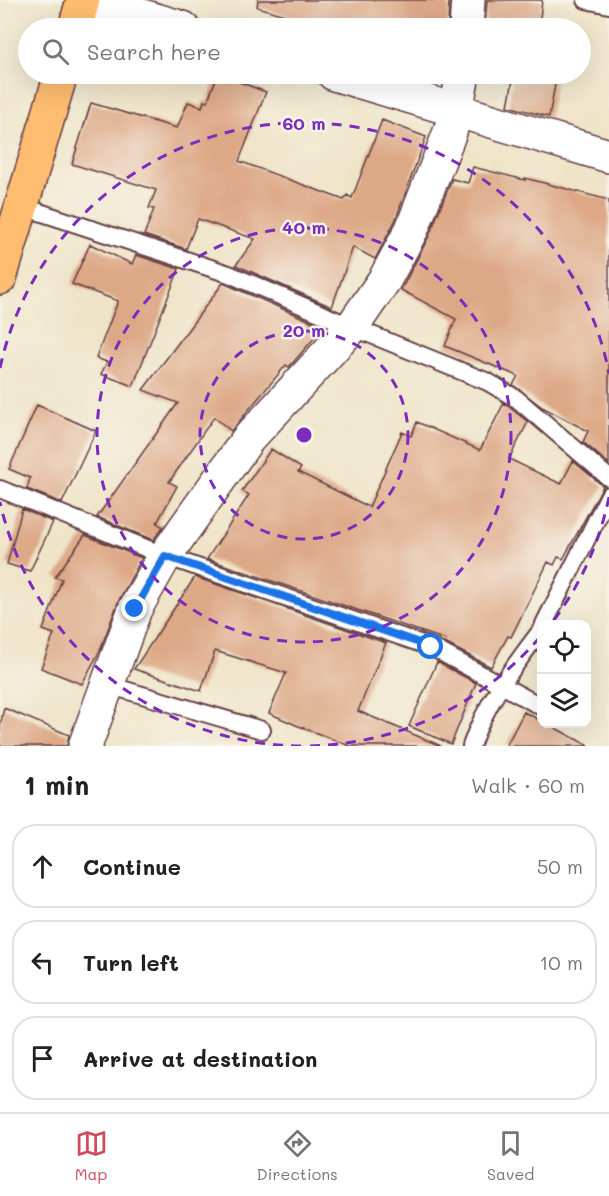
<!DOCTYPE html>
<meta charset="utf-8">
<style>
body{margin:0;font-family:Mali,sans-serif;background:#f6f6f6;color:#202124}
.controls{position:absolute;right:18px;bottom:18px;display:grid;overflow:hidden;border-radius:12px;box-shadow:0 6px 24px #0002}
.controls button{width:54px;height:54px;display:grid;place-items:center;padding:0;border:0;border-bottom:2px solid #e0e0e0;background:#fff;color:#202124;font:30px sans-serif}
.stop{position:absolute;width:18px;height:18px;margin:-14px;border:4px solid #1a73e8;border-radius:50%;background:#fff}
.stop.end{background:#1a73e8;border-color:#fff;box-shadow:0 2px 6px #0008}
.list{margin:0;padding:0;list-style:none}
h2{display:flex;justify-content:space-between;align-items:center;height:78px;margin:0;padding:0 24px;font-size:26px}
h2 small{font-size:20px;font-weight:400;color:#757577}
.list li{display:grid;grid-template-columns:39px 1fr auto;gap:18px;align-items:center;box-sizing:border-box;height:84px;margin:0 12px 12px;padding:0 12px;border:2px solid #e0e0e0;border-radius:24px}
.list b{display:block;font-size:22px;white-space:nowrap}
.list em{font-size:20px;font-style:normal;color:#757577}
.icon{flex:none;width:33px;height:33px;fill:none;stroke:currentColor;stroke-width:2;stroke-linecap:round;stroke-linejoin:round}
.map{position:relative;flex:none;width:609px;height:746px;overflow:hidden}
.search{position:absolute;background:#fff;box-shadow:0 6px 24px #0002;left:18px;right:18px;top:18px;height:66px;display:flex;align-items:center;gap:15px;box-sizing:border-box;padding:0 21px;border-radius:33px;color:#757577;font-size:22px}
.sheet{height:366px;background:#fff}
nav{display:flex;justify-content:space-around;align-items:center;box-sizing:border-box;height:84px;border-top:2px solid #e0e0e0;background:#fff;font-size:16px;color:#757577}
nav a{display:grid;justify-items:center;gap:3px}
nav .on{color:#d1495b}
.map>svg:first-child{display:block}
</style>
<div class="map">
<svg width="609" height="746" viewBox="0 0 609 746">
<rect width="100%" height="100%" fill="#f7f3e8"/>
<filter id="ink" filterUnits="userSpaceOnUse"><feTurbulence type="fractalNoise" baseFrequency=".0167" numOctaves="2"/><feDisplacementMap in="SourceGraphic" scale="12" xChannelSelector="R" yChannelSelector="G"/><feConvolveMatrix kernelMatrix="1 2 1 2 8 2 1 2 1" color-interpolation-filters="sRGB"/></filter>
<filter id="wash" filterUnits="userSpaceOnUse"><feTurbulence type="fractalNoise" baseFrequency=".008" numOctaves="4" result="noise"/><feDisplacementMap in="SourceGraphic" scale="24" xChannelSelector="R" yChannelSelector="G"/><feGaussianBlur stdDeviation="1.35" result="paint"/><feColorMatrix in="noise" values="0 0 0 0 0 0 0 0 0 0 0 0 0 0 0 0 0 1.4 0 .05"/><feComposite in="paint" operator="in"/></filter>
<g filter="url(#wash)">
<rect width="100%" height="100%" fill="#efe4c8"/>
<g id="blocks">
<path fill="#dda886" d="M 258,0 L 449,0 L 448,28 L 328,28 L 257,7 Z
M 487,0 L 542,0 L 539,28 L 485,28 Z
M 218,74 L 266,92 L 239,161 L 344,200 L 347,195 L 352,198 L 382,120 L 426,137 L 395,221 L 375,259 L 353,247 L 332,307 L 236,265 L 255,239 L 198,219 L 186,249 L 144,235 L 154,209 L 149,208 L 156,190 L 72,164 L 91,103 L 177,128 L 188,102 L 202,107 L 204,101 L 207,102 Z
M 495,74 L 557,74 L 549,117 L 508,106 L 513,80 L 495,76 Z
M 473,167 L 525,180 L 525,178 L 609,200 L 609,464 L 583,442 L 588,431 L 542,407 L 513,385 L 518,376 L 445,346 L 456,319 L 401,290 L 429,236 L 452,179 L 468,183 Z
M 90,244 L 132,264 L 136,255 L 179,269 L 133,386 L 101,374 L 107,362 L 96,358 L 118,301 L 72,284 Z
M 223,283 L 324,327 L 289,367 L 286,365 L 231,431 L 214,417 L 169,482 L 177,486 L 157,523 L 163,527 L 153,540 L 97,517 L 178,403 L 143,390 Z
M 504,403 L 528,422 L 509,459 L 561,484 L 573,461 L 603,486 L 563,559 L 558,557 L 554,565 L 548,562 L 511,637 L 508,636 L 491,667 L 445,643 L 446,640 L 207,559 L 249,495 L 242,491 L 271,449 L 301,468 L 298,472 L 369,507 L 402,432 L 411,436 L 417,422 L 480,450 Z
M 37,405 L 96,431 L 62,503 L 27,489 L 30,478 L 9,469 Z
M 22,509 L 53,522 L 30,571 L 7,564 Z
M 85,535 L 142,558 L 119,600 L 100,650 L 82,684 L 41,668 L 54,634 L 43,630 L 62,579 L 55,577 Z
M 195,577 L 386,643 L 358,711 L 441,746 L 350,746 L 296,725 L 269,713 L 286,673 L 215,651 L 201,691 L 134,669 Z
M 437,662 L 476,683 L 451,744 L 409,726 Z
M 4,708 L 69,735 L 67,746 L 0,746 L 0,726 Z
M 524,712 L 542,721 L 542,723 L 546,723 L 589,746 L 506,746 Z"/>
</g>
</g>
<g filter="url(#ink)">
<use href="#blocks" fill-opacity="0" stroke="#633d43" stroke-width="1.5"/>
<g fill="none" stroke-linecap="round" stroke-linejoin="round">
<g stroke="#633d43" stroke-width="20">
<path id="lane" d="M 586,0 L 609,5
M 21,206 L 229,274 L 352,327 L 488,382 L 517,399 L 609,478
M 0,489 L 165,556 L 431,647 L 542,707
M 544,624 L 609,495
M 108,685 L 262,730
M 471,746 C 486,702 514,666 542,629"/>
</g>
<g stroke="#633d43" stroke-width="36">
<path id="street" d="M 88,0 L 183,28
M 466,28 L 468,0
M 334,74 L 609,156
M 85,746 L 135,609 L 165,556 L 248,439 L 352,327 L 385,279 L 412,229 L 450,132 L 456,110 L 463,74"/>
</g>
<g stroke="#633d43" stroke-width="36">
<path id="highway" d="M 75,28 L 83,0
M 0,278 L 61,74"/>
</g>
<use href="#lane" stroke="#fff" stroke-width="16"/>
<use href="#street" stroke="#fff" stroke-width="33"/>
<use href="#highway" stroke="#fdbc70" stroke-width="33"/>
</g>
</g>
<g fill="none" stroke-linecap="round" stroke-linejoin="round" filter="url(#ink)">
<path stroke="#1a73e8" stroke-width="8" d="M 135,609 L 165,556 L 431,647"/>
</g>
<g fill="none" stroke="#7b2cbf" stroke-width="3" stroke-dasharray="10 8">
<circle cx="304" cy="435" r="104"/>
<circle cx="304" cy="435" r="207"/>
<path d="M609 497A311 311 0 0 1 551 624M540 637A311 311 0 0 1 307 746M301 746A311 311 0 0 1 0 502M0 368A311 311 0 0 1 609 373"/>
</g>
<circle cx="304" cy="435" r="9" fill="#7b2cbf" stroke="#f7f3e8" stroke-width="3"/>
<g font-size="18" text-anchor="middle" font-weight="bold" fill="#7b2cbf" stroke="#f7f3e8" stroke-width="5" stroke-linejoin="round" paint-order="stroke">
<text x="304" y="130">60 m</text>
<text x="304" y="234">40 m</text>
<text x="304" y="337">20 m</text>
</g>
</svg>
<div class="controls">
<button><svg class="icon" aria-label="locate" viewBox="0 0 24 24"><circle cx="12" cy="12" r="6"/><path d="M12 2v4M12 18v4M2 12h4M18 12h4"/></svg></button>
<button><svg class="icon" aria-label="layers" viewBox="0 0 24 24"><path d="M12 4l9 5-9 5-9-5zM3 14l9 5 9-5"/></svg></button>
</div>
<div class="stop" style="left:431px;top:647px"></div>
<div class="stop end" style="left:135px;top:609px"></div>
<div class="search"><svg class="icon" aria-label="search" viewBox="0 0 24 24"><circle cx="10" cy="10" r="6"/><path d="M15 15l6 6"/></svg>Search here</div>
</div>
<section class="sheet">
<h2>1 min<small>Walk · 60 m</small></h2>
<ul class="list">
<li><svg class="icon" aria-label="ahead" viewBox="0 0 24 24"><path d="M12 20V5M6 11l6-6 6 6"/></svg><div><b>Continue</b></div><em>50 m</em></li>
<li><svg class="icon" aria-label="left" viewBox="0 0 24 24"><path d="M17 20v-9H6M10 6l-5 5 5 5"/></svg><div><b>Turn left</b></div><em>10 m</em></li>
<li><svg class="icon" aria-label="arrive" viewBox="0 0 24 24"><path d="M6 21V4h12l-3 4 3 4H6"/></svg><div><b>Arrive at destination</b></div></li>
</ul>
</section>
<nav>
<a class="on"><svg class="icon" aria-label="map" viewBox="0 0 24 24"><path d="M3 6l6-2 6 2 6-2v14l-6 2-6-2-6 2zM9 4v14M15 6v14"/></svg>Map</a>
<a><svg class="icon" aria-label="directions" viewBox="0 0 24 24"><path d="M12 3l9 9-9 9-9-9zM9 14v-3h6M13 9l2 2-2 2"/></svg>Directions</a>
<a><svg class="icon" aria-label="saved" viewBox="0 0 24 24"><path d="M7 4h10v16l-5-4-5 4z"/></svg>Saved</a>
</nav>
